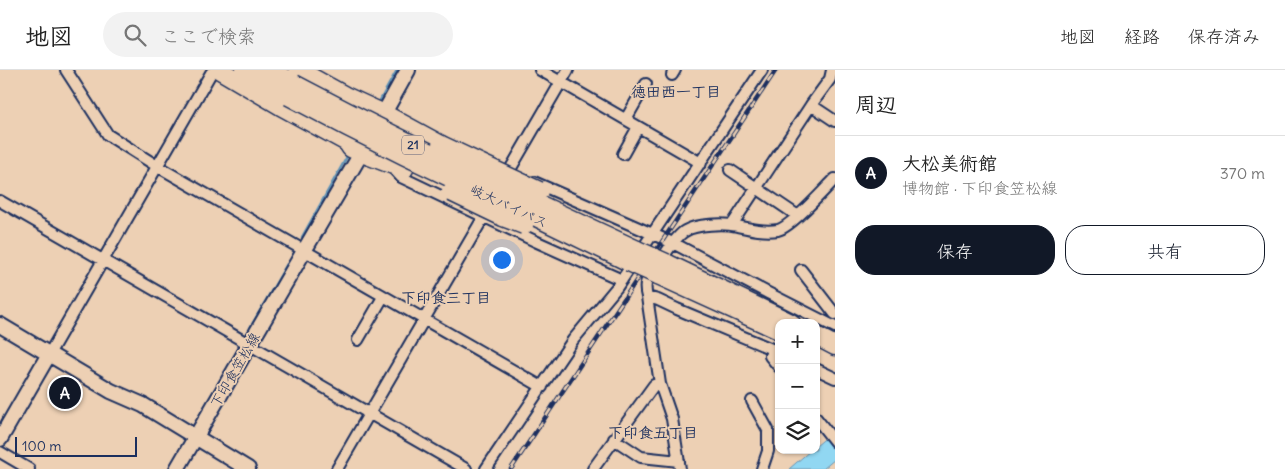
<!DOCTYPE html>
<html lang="ja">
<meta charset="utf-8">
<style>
body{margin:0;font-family:Delius,"Klee One",sans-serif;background:#f2f2f2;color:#222}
.controls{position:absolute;right:15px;bottom:15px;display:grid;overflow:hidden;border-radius:10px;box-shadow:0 1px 4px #0004}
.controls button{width:45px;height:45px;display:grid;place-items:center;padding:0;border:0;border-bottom:1px solid #e0e0e0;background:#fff;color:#222;font:25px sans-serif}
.scale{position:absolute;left:15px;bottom:12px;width:122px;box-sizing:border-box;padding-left:5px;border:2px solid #1b2f5e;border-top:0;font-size:14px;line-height:18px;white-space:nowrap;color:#1b2f5e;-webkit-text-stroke:4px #edd0b4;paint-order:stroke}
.you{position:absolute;left:501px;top:189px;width:18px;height:18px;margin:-12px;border:4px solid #fff;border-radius:50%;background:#1a73e8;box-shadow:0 0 0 8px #1a73e833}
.badge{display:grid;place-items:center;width:32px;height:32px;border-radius:50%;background:#111827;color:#fff;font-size:16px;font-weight:700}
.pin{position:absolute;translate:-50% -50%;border:2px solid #fff;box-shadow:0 1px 5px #0006}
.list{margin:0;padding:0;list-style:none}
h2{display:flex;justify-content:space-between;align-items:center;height:65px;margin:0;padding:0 20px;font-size:21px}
h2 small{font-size:16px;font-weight:400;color:#767676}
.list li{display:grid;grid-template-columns:32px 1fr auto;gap:15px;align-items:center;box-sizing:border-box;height:75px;padding:0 20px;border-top:1px solid #e0e0e0}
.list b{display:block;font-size:19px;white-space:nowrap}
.list p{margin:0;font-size:16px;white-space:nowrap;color:#767676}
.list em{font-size:16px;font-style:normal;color:#767676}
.actions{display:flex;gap:10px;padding:15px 20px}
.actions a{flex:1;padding:11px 0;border:1px solid #111827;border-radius:20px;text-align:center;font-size:18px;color:#111827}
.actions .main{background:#111827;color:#fff}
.icon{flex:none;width:28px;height:28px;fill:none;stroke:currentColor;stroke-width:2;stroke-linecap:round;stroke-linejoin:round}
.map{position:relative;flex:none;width:835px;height:399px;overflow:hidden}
header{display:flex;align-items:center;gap:30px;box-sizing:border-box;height:70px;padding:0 25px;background:#fff;border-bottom:1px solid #e0e0e0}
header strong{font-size:24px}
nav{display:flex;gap:28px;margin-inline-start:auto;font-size:18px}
.search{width:350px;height:45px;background:#f2f2f2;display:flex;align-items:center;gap:12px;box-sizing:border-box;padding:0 18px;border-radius:28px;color:#767676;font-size:19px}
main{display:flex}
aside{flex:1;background:#fff}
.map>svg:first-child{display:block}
</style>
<header>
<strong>地図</strong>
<div class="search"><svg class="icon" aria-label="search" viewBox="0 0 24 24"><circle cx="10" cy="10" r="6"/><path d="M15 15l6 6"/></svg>ここで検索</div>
<nav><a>地図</a><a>経路</a><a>保存済み</a></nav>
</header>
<main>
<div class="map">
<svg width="835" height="399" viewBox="0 0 835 399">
<rect width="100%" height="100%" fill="#edd0b4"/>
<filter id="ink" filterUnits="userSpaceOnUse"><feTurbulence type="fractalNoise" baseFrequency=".02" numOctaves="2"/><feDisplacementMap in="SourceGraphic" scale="10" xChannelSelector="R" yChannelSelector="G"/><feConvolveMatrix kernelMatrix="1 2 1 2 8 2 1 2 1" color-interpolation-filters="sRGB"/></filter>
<g filter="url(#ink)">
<path fill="#91d7f2" stroke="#6294b7" d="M 835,360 L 835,389 L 823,399 L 789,399 L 811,380 L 816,380 L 816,376 Z"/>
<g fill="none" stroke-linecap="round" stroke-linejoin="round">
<path stroke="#6294b7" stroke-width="2.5" d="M 379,32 L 397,0
M 302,167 L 349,83
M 250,258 L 287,194
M 196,352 L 240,277
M 169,399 L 182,376"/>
<g stroke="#1b2f5e" stroke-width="14">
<path id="street" d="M 66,0 L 108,65 L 157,96 L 542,317
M 540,0 L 701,93
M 672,5 L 675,0
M 811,35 L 835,51
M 626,49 L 646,14
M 623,84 L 638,57
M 392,97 L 401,107 L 535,171 L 622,210
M 730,100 L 798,146
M 504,110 L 568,0
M 534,112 L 673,173 L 768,223 L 835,257
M 0,131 L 466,399
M 732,155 L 811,35 L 830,9 L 832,0
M 801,200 L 835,244
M 647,227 L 658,230 L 677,239 L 779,282
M 358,270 L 383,227
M 773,279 L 770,286 L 779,297
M 49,284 L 211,3
M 816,299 L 835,308
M 752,331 L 768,360 L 768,381 L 762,399
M 816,348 L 835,372
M 614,369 L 641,387 L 679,391
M 0,382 L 29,399
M 337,399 L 490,136
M 486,399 L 573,270 L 617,217 L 762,0
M 593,399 L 654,315 L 660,314
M 680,399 L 672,349 L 660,314 L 647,227 C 642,209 651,204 661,190 C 666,183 677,165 685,161 C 696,154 724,153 737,156 C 751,159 764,162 778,160 C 791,157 824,120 835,109"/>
</g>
<g stroke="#1b2f5e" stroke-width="18">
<path id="secondary" d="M 379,52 L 408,0
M 0,255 L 111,321 L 143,335 L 248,399
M 0,369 L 49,284
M 177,399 L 304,181 L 366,75"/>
</g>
<g stroke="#1b2f5e" stroke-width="21">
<path id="highway" d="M 220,0 L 281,36 L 347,72 L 351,78 L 362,83 L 404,99
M 245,0 L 289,26
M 270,0 L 294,14
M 298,0 L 345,26 L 384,44 L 441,75
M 534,132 L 637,180
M 528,143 L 629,192
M 666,193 L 791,253
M 658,205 L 779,260
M 816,266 L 835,276"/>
</g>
<use href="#street" stroke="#edd0b4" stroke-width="10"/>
<use href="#secondary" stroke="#edd0b4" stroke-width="14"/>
<use href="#highway" stroke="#edd0b4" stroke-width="18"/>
<g stroke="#1b2f5e" stroke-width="4.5">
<path id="rail" d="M 511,399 L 776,0"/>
</g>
<use href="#rail" stroke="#edd0b4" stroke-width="2.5" stroke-dasharray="8" stroke-linecap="butt"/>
<g stroke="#1b2f5e" stroke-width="21" stroke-linecap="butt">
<path id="highway-bridge" d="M 294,14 C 373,56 453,95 534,132
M 289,26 C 367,68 446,107 528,143
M 441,75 L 539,121
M 451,122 L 503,147 L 524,155
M 637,180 L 666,193
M 629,192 L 658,205"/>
</g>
<use href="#highway-bridge" stroke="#edd0b4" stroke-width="18"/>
</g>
</g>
<g text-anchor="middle" stroke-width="4" stroke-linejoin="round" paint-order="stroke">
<rect fill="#edd0b4" stroke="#5a5f78" stroke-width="1" x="402" y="65.5" width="22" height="19" rx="4"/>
<g font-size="12" font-weight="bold" fill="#1b2f5e">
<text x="413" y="79">21</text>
</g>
<g font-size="14" fill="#1b2f5e" stroke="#edd0b4">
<text transform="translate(509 136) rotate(25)" y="5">岐大バイパス</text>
<text transform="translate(235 300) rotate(-60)" y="5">下印食笠松線</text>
</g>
<g font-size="15" font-weight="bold" fill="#1b2f5e" stroke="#edd0b4">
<text x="676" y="27">徳田西一丁目</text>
<text x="446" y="233">下印食三丁目</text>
<text x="653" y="368">下印食五丁目</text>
</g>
</g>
</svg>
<div class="controls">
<button>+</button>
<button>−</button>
<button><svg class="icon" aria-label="layers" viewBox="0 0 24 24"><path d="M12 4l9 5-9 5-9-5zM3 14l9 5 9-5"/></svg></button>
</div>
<div class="scale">100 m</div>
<div class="you"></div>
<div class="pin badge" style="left:65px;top:323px">A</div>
</div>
<aside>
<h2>周辺<small></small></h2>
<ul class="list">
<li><span class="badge">A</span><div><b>大松美術館</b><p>博物館 · 下印食笠松線</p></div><em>370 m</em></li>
</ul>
<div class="actions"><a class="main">保存</a><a>共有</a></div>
</aside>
</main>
